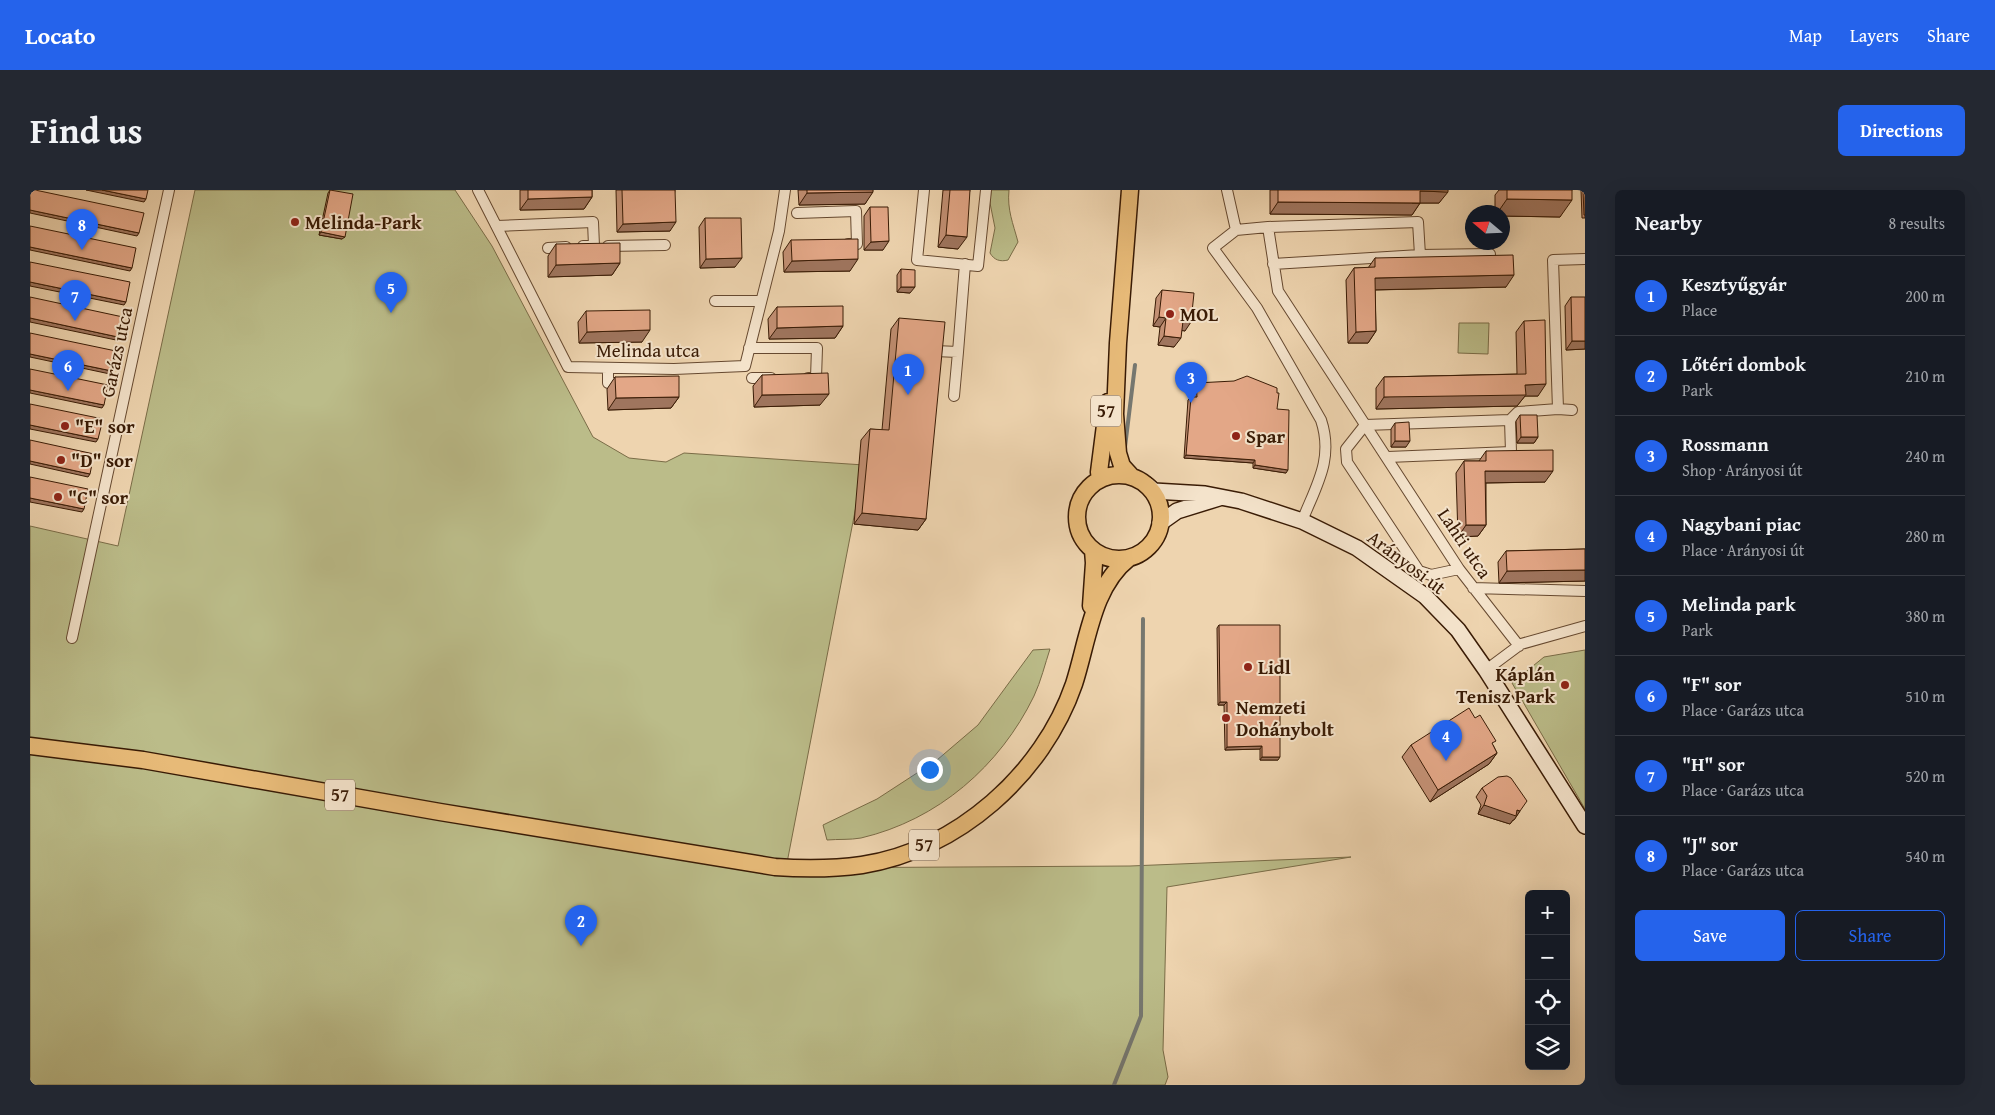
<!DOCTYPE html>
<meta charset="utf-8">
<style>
body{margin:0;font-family:"Gentium Book Plus",serif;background:#242831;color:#f1f3f6}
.controls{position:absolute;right:15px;bottom:15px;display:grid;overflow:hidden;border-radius:8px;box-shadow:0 5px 20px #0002}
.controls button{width:45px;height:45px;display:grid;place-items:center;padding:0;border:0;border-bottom:1px solid #363941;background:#171b24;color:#f1f3f6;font:25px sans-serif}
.compass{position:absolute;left:1435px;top:15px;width:45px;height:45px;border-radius:50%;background:#171b24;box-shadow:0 5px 20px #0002;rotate:289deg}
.you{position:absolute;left:899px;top:579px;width:18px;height:18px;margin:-12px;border:4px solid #fff;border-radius:50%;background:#1a73e8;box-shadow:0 0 0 8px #1a73e833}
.badge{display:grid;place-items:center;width:32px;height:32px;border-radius:50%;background:#2563eb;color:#fff;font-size:16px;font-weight:700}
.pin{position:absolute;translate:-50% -41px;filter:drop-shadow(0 1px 2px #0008)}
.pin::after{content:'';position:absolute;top:26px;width:18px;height:15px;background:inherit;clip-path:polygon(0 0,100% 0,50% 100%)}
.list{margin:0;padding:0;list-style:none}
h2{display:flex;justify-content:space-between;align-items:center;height:65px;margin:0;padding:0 20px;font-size:21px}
h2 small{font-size:16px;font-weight:400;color:#9ea1a6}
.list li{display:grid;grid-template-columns:32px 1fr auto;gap:15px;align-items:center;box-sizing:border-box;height:80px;padding:0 20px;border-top:1px solid #363941}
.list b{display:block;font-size:19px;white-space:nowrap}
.list p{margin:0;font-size:16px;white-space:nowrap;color:#9ea1a6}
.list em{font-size:16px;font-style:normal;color:#9ea1a6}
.actions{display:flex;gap:10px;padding:15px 20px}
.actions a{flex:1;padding:11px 0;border:1px solid #2563eb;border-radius:8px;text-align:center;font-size:18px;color:#2563eb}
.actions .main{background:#2563eb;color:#fff}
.icon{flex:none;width:28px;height:28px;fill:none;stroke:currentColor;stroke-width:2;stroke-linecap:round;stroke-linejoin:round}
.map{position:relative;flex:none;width:1555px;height:895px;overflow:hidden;border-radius:8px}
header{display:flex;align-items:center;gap:30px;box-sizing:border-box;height:70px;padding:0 25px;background:#2563eb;color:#fff}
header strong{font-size:24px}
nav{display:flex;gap:28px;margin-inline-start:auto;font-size:18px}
.intro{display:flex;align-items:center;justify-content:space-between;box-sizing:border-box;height:120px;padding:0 30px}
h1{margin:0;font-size:35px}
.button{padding:12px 22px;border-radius:8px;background:#2563eb;color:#fff;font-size:18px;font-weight:700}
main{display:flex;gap:30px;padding:0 30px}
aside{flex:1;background:#171b24;border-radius:8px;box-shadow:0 5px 20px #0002}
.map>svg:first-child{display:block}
</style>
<header>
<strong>Locato</strong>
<nav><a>Map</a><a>Layers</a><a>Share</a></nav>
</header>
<div class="intro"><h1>Find us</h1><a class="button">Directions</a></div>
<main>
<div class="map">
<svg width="1555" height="895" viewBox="0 0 1555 895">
<rect width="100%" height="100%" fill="#eed4af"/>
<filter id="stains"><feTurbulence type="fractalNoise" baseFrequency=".004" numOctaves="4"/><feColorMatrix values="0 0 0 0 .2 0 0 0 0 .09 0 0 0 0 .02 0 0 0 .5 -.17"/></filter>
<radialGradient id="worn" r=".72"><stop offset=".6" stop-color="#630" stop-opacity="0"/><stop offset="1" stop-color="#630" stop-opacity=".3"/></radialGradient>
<path fill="#bbbc89" stroke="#7a6c47" d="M 165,0 L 425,0 L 462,56 L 563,247 L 599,268 L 636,272 L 654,263 L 834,275 L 756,678 L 1100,676 L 1321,667 L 1137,697 L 1133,860 L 1138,887 L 1135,895 L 0,895 L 0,336 L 88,356 Z
M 961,0 L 979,0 C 977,20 983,33 988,52 L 978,70 C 970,72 964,70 960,63 L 965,38 L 960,13 Z
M 1429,133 L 1459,133 L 1458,164 L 1428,163 Z
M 1020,459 C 1015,474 1011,491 1004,506 C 970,576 908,630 831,648 C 820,650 808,649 797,650 L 793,635 L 847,609 L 907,570 L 948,535 L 1003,460 Z
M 1555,460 L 1555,619 L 1482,493 L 1514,467 Z"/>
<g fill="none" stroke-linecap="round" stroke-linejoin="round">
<path stroke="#76776f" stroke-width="4" d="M 1095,257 L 1105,175
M 1084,895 L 1111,826 L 1113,429"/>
<g stroke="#664930" stroke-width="12">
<path id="minor" d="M 448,0 L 538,177 L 644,179 L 715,176 L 749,41 L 755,0
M 894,0 L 887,70 L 948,76 L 956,0
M 1197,0 L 1206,40
M 767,23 L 826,21 L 827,54 L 818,54
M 467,36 L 563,32 L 564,56 L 553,56
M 1238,37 L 1206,40 L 1183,58 L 1227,118 L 1291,230 C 1304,269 1286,296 1272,331
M 578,56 L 635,55
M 518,58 L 536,57
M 1390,65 L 1460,64
M 1243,74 L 1390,65 L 1388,32 L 1238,37 L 1248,101 L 1429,379 L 1489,456
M 685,111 L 730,111
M 719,158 L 787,158 L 786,188 L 778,188
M 905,161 L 928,162 L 935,74
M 578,178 L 578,193 L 594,193
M 722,188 L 741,188
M 924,206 L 928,162
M 1528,219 L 1542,220
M 1358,267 L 1481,262 L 1480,230 L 1488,222 L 1528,219 L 1523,70 L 1555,69
M 1429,379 L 1401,385 L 1389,381 L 1317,272 L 1316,259 L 1335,235 L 1480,230
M 1443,398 L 1555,401
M 42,448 L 139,0
M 1456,480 L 1491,454 L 1555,436"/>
</g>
<g stroke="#391b05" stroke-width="18">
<path id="secondary" d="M 1117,295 L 1124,301 L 1175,304 L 1211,311 L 1272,331 L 1327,358 L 1395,406 L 1428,440 L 1456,480 L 1555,636
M 1130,333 L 1147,321 L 1189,308"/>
</g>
<g stroke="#391b05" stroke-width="19">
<path id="primary" d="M 1100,0 L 1088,153 L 1085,224 L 1088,263 L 1092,276 L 1102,287
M1047 327a42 42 0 1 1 84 0a42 42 0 1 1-84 0Z
M 1070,289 L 1069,282 L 1078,212
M 1061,416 L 1064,373 L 1063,360
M 0,556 L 113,570 L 410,622 L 745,677 C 774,679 803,679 832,675 C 928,660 1013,584 1044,494 C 1058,451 1062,397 1099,368"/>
</g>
<use href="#minor" stroke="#f4e3cb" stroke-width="10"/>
<use href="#secondary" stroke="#f4e3cb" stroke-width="15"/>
<use href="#primary" stroke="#e7ba78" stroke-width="16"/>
</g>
<path fill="#c39074" stroke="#391b05" d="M 300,0 L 312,49 L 289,45 L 298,3 Z
M 490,0 L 562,0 L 562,7 L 554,19 L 490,20 Z
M 586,0 L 645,0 L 640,41 L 587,42 Z
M 768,0 L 843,0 L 835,14 L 769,15 Z
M 913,0 L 940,0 L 928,59 L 908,57 Z
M 1240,0 L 1418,0 L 1409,13 L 1390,13 L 1382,25 L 1240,24 Z
M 1469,0 L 1542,0 L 1530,27 L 1472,26 L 1472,22 L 1465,22 L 1465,5 Z
M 1551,0 L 1555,0 L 1555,28 L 1552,28 Z
M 840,17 L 853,60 L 834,60 L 834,26 Z
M 675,28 L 705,77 L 670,78 L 669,37 Z
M 761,50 L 820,81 L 754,82 L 753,62 Z
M 526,54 L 590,73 L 582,85 L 518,87 L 518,66 Z
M 1345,68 L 1476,97 L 1345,100 L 1346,141 L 1338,153 L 1318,153 L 1316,90 L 1324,78 L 1338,78 Z
M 871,79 L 880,103 L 867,102 L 867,85 Z
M 1132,100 L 1155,141 L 1152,140 L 1144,157 L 1128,155 L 1130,137 L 1123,136 L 1126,108 Z
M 1541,107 L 1555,159 L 1536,160 L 1535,116 Z
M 747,117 L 813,136 L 805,148 L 739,149 L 738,129 Z
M 556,121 L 612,152 L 549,153 L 548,132 Z
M 869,128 L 896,329 L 888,340 L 824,334 L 831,250 L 840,239 L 852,240 L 861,139 Z
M 1494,131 L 1508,206 L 1495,206 L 1487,216 L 1346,219 L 1346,198 L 1354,187 L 1487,184 L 1486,142 Z
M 732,185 L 790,215 L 724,217 L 723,196 Z
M 585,187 L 649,207 L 641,218 L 578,220 L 577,199 Z
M 1166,193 L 1247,219 L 1256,283 L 1223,278 L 1223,273 L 1154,268 L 1158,210 L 1161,207 L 1164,207 L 1164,196 Z
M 1490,225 L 1508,247 L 1504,253 L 1487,253 L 1486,231 Z
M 1365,233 L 1376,257 L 1361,257 L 1361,239 Z
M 1456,261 L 1515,292 L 1456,293 L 1456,335 L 1448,346 L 1428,347 L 1426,283 L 1434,271 L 1449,271 Z
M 1555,359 L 1555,391 L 1469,393 L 1468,372 L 1476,361 Z
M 1189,435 L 1248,570 L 1230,570 L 1230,559 L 1195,560 L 1194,515 L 1188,515 L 1187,438 Z
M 1381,555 L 1463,555 L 1467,563 L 1459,574 L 1400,612 L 1372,567 Z
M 1452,598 L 1490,621 L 1484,630 L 1483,630 L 1480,634 L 1448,624 L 1451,615 L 1446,607 Z"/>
<path fill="#9f755e" stroke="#391b05" d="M 56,0 L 72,0 L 116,9 L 114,12 Z
M 1390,1 L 1418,2 L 1409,13 L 1382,13 Z
M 843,2 L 835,14 L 769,15 L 777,3 Z
M 562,7 L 554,19 L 490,20 L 498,9 Z
M 1477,9 L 1542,10 L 1530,27 L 1472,26 L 1472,22 L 1468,22 Z
M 1248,12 L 1390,13 L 1382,25 L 1240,24 Z
M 0,20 L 109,43 L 107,46 L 0,23 Z
M 646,32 L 640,41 L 587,42 L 593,34 Z
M 291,42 L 315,47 L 312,49 L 289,45 Z
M 916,45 L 937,47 L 928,59 L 908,57 Z
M 859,51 L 853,60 L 834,60 L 841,52 Z
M 0,57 L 102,78 L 100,81 L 0,60 Z
M 712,68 L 705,77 L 670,78 L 676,69 Z
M 828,69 L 820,81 L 754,82 L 762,71 Z
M 590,73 L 582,85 L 518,87 L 526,75 Z
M 1484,85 L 1476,97 L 1337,100 L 1345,88 Z
M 0,92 L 96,112 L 94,115 L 0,96 Z
M 871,97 L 885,97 L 880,103 L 867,102 Z
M 1129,127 L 1136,128 L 1130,137 L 1123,136 Z
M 0,128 L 88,147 L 86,150 L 0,132 Z
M 1153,131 L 1161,132 L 1155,141 L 1147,140 Z
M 813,136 L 805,148 L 739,149 L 747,138 Z
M 620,140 L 612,152 L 549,153 L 557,142 Z
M 1346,141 L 1338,153 L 1318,153 L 1326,142 Z
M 1134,146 L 1151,148 L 1144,157 L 1128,155 Z
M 1542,151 L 1555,151 L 1555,159 L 1536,160 Z
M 0,164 L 82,181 L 80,184 L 0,167 Z
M 1516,194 L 1508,206 L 1495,206 L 1487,216 L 1346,219 L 1354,207 L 1495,195 Z
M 0,200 L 74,215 L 72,218 L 0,203 Z
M 799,204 L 790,215 L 724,217 L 732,205 Z
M 649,207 L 641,218 L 578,220 L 586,208 Z
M 0,235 L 68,249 L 66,252 L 0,239 Z
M 1491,247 L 1508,247 L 1504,253 L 1487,253 Z
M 1365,251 L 1380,251 L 1376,257 L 1361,257 Z
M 1156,265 L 1225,270 L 1223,273 L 1154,268 Z
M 0,271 L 60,284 L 58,287 L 0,274 Z
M 1225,275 L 1258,280 L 1256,283 L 1223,278 Z
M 1455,281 L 1523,281 L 1515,292 L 1447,293 Z
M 0,308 L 54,319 L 52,322 L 0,312 Z
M 832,323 L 896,329 L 888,340 L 824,334 Z
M 1436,335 L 1456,335 L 1448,346 L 1428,347 Z
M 1555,380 L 1555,391 L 1469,393 L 1477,381 Z
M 1190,512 L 1197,512 L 1194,515 L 1188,515 Z
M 1232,556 L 1230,559 L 1195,560 L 1197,557 Z
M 1467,563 L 1459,574 L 1400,612 L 1408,600 Z
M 1232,567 L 1250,567 L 1248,570 L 1230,570 Z
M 1454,615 L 1490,621 L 1484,630 L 1483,630 L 1480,634 L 1448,624 Z"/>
<path fill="#e3a787" stroke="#391b05" d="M 0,0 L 5,0 L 114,23 L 109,43 L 0,20 Z
M 72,0 L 118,0 L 116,9 Z
M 300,0 L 323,4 L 315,47 L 291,42 Z
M 498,0 L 562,0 L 562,7 L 498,9 Z
M 592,0 L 645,0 L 646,32 L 593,34 Z
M 777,0 L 843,0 L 843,2 L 777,3 Z
M 920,0 L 940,0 L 937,47 L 916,45 Z
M 1248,0 L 1418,0 L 1418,2 L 1390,1 L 1390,13 L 1248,12 Z
M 1477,0 L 1542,0 L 1542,10 L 1477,9 Z
M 1553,0 L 1555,0 L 1555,25 L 1554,25 Z
M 840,17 L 858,17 L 859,51 L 841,52 Z
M 675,28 L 711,28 L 712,68 L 676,69 Z
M 0,36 L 106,58 L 102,78 L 0,57 Z
M 828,49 L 828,69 L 762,71 L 761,50 Z
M 590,53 L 590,73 L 526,75 L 526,54 Z
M 1483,65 L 1484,85 L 1345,88 L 1346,141 L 1326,142 L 1324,78 L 1345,77 L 1345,68 Z
M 0,72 L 100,92 L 96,112 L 0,92 Z
M 871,79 L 885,80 L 885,97 L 871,97 Z
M 1132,100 L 1164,103 L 1161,132 L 1153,131 L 1151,148 L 1134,146 L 1136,128 L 1129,127 Z
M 0,107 L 93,127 L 88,147 L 0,128 Z
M 1541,107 L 1555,107 L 1555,151 L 1542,151 Z
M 813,116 L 813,136 L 747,138 L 747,117 Z
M 620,120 L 620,140 L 557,142 L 556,121 Z
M 869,128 L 915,132 L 896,329 L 832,323 L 840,239 L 859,240 Z
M 1515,130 L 1516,194 L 1495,195 L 1496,205 L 1354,207 L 1354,187 L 1496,184 L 1494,131 Z
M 0,143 L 86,161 L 82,181 L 0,164 Z
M 0,179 L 78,195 L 74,215 L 0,200 Z
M 798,183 L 799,204 L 732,205 L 732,185 Z
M 649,186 L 649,207 L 586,208 L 585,187 Z
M 1217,186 L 1247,198 L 1247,203 L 1249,203 L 1247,219 L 1259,220 L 1258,280 L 1225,275 L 1225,270 L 1156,265 L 1161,207 L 1167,207 L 1166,193 L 1204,191 Z
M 0,214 L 73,229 L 68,249 L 0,235 Z
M 1490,225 L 1507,225 L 1508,247 L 1491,247 Z
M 1379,232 L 1380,251 L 1365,251 L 1365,233 Z
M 0,250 L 64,264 L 60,284 L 0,271 Z
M 1523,260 L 1523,281 L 1455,281 L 1456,335 L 1436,335 L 1434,271 L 1456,271 L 1456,261 Z
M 0,287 L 58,299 L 54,319 L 0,308 Z
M 1555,359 L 1555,380 L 1477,381 L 1476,361 Z
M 1189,435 L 1250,435 L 1250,567 L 1232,567 L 1232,556 L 1197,557 L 1197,512 L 1190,512 Z
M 1439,518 L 1445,528 L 1450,525 L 1466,551 L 1462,553 L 1467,563 L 1408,600 L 1381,555 Z
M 1477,586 L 1481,588 L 1497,611 L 1490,621 L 1487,620 L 1486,626 L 1454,615 L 1457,606 L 1452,598 L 1468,587 Z"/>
<g fill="#8f2418" stroke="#f4e3cb" stroke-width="2">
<circle cx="265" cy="32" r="5"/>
<circle cx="1140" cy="124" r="5"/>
<circle cx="35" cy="236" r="5"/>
<circle cx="1206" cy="246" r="5"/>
<circle cx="31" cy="270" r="5"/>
<circle cx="28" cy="307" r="5"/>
<circle cx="1218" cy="477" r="5"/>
<circle cx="1535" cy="495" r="5"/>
<circle cx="1196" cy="528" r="5"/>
</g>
<g text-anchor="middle" stroke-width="4" stroke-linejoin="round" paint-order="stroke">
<g fill="#f4e3cb" stroke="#715740" stroke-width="1">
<rect x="1061" y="205.5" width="30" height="31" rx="4"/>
<rect x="295" y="589.5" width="30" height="31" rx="4"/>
<rect x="879" y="639.5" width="30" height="31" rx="4"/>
</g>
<g font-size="18" font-weight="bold" fill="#391b05">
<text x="1076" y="227">57</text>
<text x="310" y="611">57</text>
<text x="894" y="661">57</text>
</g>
<g font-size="19" font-weight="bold" fill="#391b05" stroke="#f4e3cb" text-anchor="start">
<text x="275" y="39">Melinda-Park</text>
<text x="1150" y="131">MOL</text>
<text x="45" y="243">"E" sor</text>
<text x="1216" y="253">Spar</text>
<text x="41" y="277">"D" sor</text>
<text x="38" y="314">"C" sor</text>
<text x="1228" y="484">Lidl</text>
<text x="1525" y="491" text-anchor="end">Káplán<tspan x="1525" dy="22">Tenisz Park</tspan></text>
<text x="1206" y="524">Nemzeti<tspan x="1206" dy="22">Dohánybolt</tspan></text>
</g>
<g font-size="19" fill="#391b05" stroke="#f4e3cb">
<text x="618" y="167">Melinda utca</text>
<text transform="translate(86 162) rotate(-78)" y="7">Garázs utca</text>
<text transform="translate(1435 353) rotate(56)" y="7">Lahti utca</text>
<text transform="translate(1377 372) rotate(37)" y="7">Arányosi út</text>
</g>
</g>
<rect width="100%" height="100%" filter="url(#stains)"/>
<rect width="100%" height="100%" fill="url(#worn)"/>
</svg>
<div class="controls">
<button>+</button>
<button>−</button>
<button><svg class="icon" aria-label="locate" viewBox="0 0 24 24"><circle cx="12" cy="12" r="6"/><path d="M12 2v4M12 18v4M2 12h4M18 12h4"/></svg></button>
<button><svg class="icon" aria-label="layers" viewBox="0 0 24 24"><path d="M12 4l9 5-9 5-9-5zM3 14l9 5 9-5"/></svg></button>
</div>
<svg class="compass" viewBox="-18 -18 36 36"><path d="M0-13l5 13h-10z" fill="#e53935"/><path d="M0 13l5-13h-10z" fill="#9ea1a6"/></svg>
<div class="you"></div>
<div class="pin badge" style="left:878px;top:205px">1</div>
<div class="pin badge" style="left:551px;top:756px">2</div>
<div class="pin badge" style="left:1161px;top:213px">3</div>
<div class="pin badge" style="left:1416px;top:571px">4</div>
<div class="pin badge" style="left:361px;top:123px">5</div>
<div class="pin badge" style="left:38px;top:201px">6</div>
<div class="pin badge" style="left:45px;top:131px">7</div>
<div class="pin badge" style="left:52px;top:60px">8</div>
</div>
<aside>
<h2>Nearby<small>8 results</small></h2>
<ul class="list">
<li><span class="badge">1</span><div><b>Kesztyűgyár</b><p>Place</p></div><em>200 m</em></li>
<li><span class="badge">2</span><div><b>Lőtéri dombok</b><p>Park</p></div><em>210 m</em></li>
<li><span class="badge">3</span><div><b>Rossmann</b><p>Shop · Arányosi út</p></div><em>240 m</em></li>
<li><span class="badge">4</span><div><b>Nagybani piac</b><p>Place · Arányosi út</p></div><em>280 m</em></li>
<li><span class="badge">5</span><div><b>Melinda park</b><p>Park</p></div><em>380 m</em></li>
<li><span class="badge">6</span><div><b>&quot;F&quot; sor</b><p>Place · Garázs utca</p></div><em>510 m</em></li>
<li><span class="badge">7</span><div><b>&quot;H&quot; sor</b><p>Place · Garázs utca</p></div><em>520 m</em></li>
<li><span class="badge">8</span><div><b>&quot;J&quot; sor</b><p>Place · Garázs utca</p></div><em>540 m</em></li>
</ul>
<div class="actions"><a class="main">Save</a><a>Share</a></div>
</aside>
</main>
